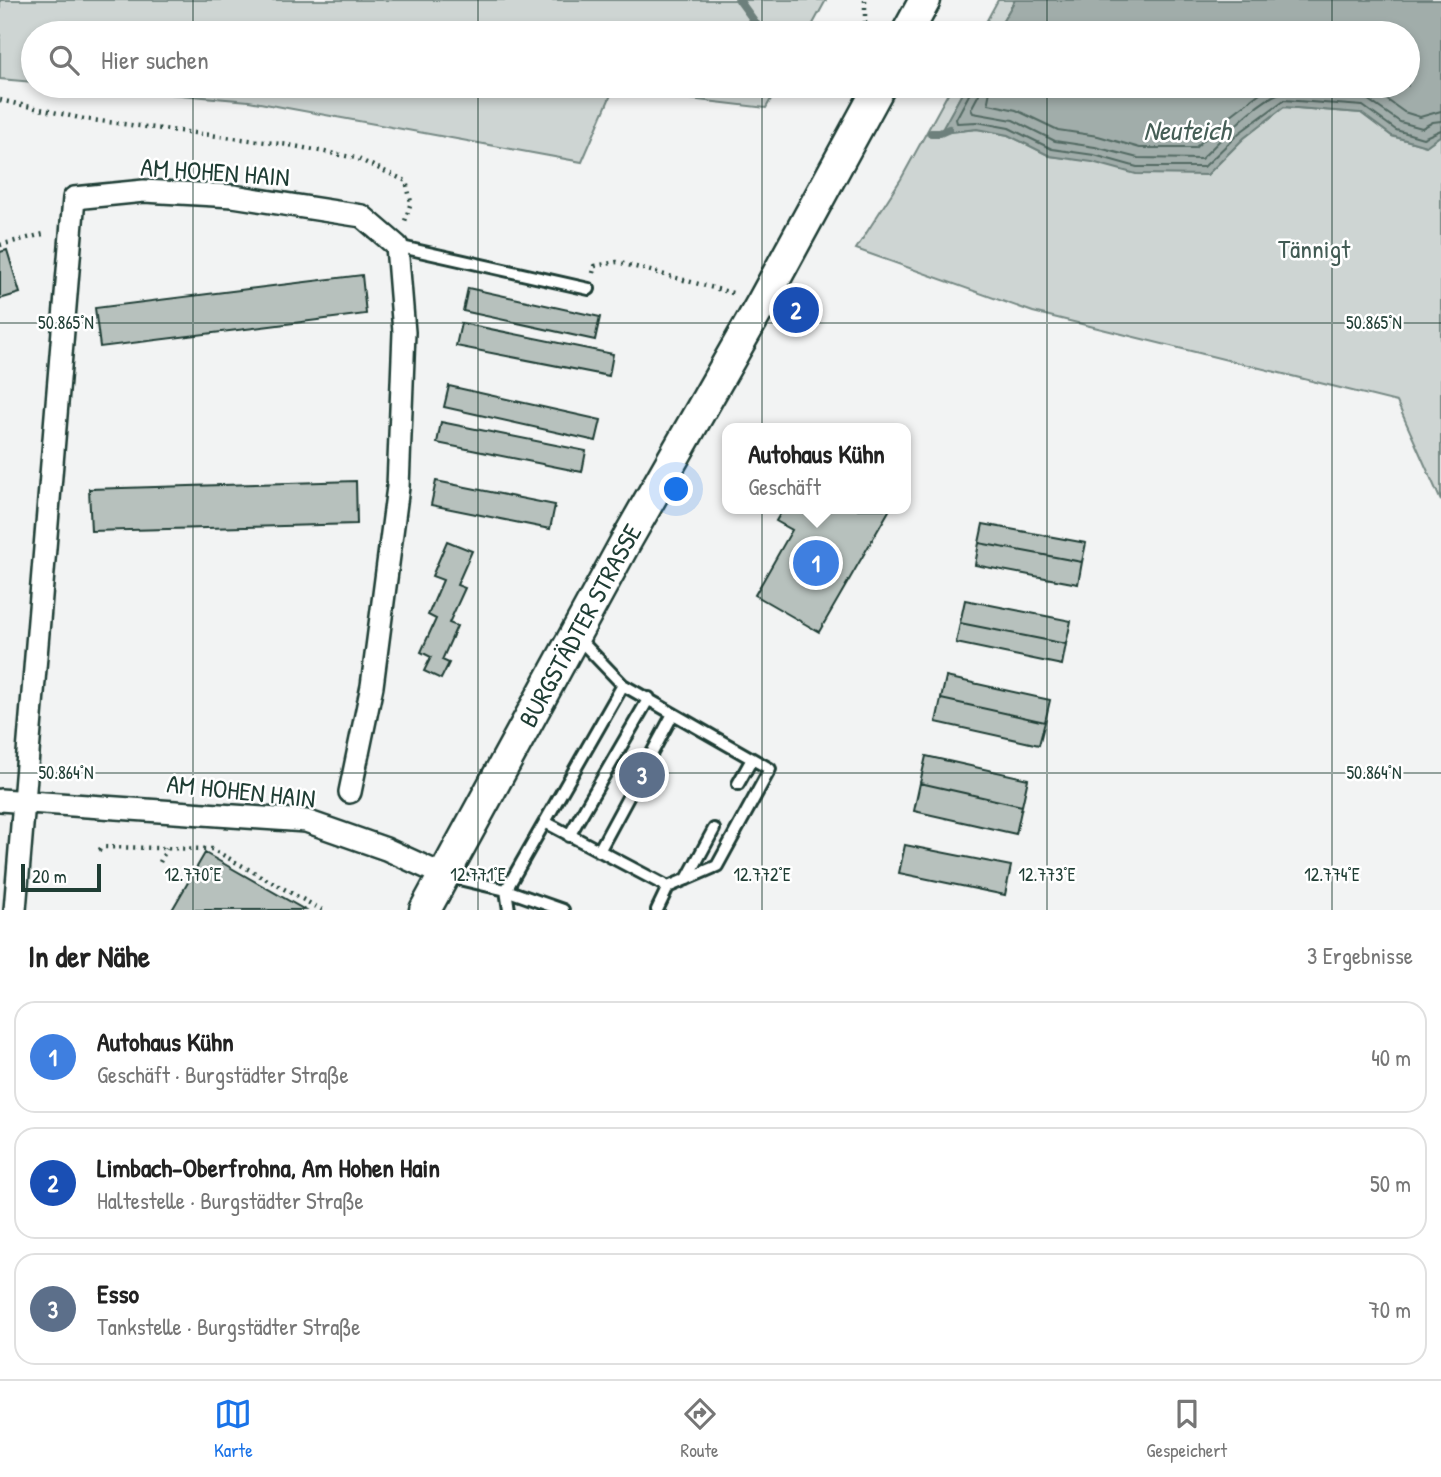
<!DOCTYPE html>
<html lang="de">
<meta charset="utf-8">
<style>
body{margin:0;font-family:"Patrick Hand",sans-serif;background:#f2f2f2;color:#222}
.scale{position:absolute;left:21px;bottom:18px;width:80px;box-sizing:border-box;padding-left:7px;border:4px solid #1f3d34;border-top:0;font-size:19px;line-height:24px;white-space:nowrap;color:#1f3d34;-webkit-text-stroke:5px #fff;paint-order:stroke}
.you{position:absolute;left:677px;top:490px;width:24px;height:24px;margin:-18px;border:5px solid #fff;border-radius:50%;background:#1a73e8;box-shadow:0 0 0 10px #1a73e833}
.badge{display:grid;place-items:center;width:46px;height:46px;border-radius:50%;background:#1a73e8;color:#fff;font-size:23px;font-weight:700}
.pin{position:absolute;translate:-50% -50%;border:4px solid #fff;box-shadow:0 2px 7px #0006}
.popup{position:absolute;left:722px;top:423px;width:189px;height:91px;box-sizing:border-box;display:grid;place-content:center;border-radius:14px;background:#fff;filter:drop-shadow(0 2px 5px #0005);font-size:23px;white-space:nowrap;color:#767676}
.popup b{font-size:26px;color:#222}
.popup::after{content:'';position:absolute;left:50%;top:100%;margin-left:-14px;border:14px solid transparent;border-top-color:#fff}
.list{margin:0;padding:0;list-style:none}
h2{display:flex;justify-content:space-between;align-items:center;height:91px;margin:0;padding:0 28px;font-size:30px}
h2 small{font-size:23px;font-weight:400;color:#767676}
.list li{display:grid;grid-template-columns:46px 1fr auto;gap:21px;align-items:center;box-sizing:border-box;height:112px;margin:0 14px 14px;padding:0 14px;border:2px solid #e0e0e0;border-radius:21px}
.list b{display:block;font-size:26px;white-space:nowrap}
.list p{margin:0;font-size:23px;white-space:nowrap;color:#767676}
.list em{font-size:23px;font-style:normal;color:#767676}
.icon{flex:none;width:38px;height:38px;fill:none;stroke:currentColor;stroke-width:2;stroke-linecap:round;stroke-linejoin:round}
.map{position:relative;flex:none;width:1441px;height:910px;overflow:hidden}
.search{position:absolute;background:#fff;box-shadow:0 4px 10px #0003;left:21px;right:21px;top:21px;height:77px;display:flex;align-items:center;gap:18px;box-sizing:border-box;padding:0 24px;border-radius:38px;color:#767676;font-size:26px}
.sheet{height:469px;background:#fff}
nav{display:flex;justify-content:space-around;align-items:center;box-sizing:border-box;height:98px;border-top:2px solid #e0e0e0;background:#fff;font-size:19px;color:#767676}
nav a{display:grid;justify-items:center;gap:4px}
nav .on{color:#1a73e8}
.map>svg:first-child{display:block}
</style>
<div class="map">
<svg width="1441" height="910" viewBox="0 0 1441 910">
<rect width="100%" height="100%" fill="#f2f3f3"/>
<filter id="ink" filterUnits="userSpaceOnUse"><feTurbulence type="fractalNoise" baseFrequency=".0143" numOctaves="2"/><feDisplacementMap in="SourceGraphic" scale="14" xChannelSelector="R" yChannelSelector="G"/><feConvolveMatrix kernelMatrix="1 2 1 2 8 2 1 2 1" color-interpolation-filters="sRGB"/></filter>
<g filter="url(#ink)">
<path fill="#ced5d3" stroke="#768984" stroke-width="2" d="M 0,0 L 826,0 L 808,33 L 33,33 L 33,82 L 0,79 Z
M 998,0 L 1015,0 L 996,33 L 980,33 Z
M 78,86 L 778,86 L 766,108 L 613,90 L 582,162 L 249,101 Z
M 952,86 L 966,86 L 941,133 L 977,129 L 1008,135 L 1050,156 L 1207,175 L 1244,138 L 1284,107 L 1361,113 L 1392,136 L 1426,146 L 1441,135 L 1441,501 L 1397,402 L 1033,312 L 856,249 L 901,179 Z"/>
<path fill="#a1adaa" stroke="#6d807b" stroke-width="2" d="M 1015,0 L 1441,0 L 1441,135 L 1426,146 L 1392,136 L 1361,113 L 1284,107 L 1244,138 L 1207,175 L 1136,174 L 1092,162 L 1050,156 L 1008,135 L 977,129 L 940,133 L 966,86 L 1408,86 L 1408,33 L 996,33 Z"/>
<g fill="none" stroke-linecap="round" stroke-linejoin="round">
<path stroke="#536a63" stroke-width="2" d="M 972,86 L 971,91 L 956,119 L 957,123 L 977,122 L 1009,128 L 1052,149 L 1094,155 L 1137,167 L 1204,167 L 1239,133 L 1284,100 L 1363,106 L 1396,130 L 1423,138 L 1441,130
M 980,86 L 979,94 L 971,109 L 973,113 L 1013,120 L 1055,141 L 1095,147 L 1138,158 L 1201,159 C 1220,141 1259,98 1283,92 L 1364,97 L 1400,122 L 1422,128 L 1433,122 L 1441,121
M 991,86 L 988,101 L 989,104 L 1016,110 L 1058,130 L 1098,136 L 1140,148 L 1195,148 L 1226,119 L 1269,86
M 1353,86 L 1372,89 L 1404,112 L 1420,117 L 1441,111"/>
<path stroke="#6d807b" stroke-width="8" d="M 739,0 L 763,33
M 931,133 L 940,133 L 949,129"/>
</g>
<path fill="#b7c1bd" stroke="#1f3d34" stroke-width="2" d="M 7,250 L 20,293 L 0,299 L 0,252 Z
M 362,275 L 366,314 L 100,347 L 95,308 Z
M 468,288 L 600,317 L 595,340 L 463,311 Z
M 461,323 L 613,354 L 609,376 L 456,346 Z
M 449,386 L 601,420 L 596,441 L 444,407 Z
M 441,422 L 586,451 L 582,472 L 437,443 Z
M 356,481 L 357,524 L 91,531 L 89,489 Z
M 436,481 L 555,505 L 550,529 L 431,505 Z
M 783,509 L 890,509 L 819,632 L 755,595 L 792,530 L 776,521 Z
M 983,524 L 1086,543 L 1082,562 L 979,543 Z
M 447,541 L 472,551 L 457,585 L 465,588 L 449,623 L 457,626 L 442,660 L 449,663 L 441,679 L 424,671 L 431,657 L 421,652 L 436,619 L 428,615 L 443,580 L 432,576 Z
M 979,543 L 1082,562 L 1078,584 L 975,565 Z
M 965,600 L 1071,621 L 1066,644 L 960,623 Z
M 960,623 L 1066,644 L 1062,665 L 956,643 Z
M 946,677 L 1050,700 L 1045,722 L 941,699 Z
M 941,699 L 1045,722 L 1039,745 L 936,722 Z
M 926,756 L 1028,779 L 1022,806 L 920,783 Z
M 920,783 L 1022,806 L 1016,834 L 914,811 Z
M 905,845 L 1011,866 L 1005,895 L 899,873 Z
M 205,853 L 305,910 L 172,910 Z"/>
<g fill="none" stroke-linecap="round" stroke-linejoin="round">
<g stroke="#1f3d34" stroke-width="16">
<path id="service" d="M 397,246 L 589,289
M 578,638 L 623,685 L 770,769 L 717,866 L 668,887 L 657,910
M 738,784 L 752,759
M 545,822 L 668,887
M 569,836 L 649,698
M 599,851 L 673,714
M 446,876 L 506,890 L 563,910
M 687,879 L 714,829
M 509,910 L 506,890 L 623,685"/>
</g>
<g stroke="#1f3d34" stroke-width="26">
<path id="minor" d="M 0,800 L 306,821 L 386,849 L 443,875
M 15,910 L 74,198 L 144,191 L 233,196 L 362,216 L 397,246 L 404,332 L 398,487 L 372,686 L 350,792"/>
</g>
<g stroke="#1f3d34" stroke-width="35">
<g id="secondary">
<path d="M 907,33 L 925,0"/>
<path id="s1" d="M 425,910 L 625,543 L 763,301 L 880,86"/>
</g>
</g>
<path stroke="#1f3d34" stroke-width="4.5" stroke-dasharray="2 5" stroke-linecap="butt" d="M 865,0 L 865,24 L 868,33
M 0,100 L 84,119 L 289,145 L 356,158 L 406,181 L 411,202 L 405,221
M 0,245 L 47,233
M 593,273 L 595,266 L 617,262 L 736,294
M 99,850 L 104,847 L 212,849 L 322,910
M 160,862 L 167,848"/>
<use href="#service" stroke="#fff" stroke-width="10"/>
<use href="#minor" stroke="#fff" stroke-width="21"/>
<use href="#secondary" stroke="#fff" stroke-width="30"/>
</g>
</g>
<path fill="none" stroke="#1f3d34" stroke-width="2" stroke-opacity="0.45" d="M 193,0 L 193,33M 478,0 L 478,33M 762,0 L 762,33M 1047,0 L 1047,33M 1332,0 L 1332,33M 193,86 L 193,910M 478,86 L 478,910M 762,86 L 762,910M 1047,86 L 1047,910M 1332,86 L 1332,910M 0,323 L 1441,323M 0,773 L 1441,773"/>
<g text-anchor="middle" stroke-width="5" stroke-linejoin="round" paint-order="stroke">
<g font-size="26" fill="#1f3d34" stroke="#fff">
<text transform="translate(215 172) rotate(4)" y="9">AM HOHEN HAIN</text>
<text dy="9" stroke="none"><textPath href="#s1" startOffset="324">BURGSTÄDTER STRASSE</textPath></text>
<text transform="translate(241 791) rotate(6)" y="9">AM HOHEN HAIN</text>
</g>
<g font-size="26" fill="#425b54" stroke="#fff">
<text x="1314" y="258">Tännigt</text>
</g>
<g font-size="28" font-style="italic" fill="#465f57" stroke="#fff">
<text x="1187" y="140">Neuteich</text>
</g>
</g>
<g font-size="18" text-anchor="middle" fill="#1f3d34" stroke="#fff" stroke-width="5" stroke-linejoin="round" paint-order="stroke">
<text x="66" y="329">50.865°N</text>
<text x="1374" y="329">50.865°N</text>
<text x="66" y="779">50.864°N</text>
<text x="1374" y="779">50.864°N</text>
<text x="193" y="881">12.770°E</text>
<text x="478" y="881">12.771°E</text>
<text x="762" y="881">12.772°E</text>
<text x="1047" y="881">12.773°E</text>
<text x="1332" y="881">12.774°E</text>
</g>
</svg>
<div class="scale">20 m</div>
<div class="you"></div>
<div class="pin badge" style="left:816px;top:563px;background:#3f7fe0">1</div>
<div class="popup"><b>Autohaus Kühn</b>Geschäft</div>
<div class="pin badge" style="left:796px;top:310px;background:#1a4fb4">2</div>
<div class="pin badge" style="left:642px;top:775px;background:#5c6f8a">3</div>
<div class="search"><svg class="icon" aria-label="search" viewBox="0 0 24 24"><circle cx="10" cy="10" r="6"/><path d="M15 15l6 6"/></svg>Hier suchen</div>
</div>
<section class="sheet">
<h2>In der Nähe<small>3 Ergebnisse</small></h2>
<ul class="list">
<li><span class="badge" style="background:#3f7fe0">1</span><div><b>Autohaus Kühn</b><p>Geschäft · Burgstädter Straße</p></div><em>40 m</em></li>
<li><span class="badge" style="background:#1a4fb4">2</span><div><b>Limbach-Oberfrohna, Am Hohen Hain</b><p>Haltestelle · Burgstädter Straße</p></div><em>50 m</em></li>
<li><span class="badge" style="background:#5c6f8a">3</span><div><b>Esso</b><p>Tankstelle · Burgstädter Straße</p></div><em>70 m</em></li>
</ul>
</section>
<nav>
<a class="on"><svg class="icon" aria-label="map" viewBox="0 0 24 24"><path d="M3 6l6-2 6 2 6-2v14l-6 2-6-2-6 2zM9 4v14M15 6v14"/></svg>Karte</a>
<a><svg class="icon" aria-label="directions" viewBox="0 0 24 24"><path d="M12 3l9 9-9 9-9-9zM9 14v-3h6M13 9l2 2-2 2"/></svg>Route</a>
<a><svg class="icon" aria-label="saved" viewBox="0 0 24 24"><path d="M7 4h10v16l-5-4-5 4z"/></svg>Gespeichert</a>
</nav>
